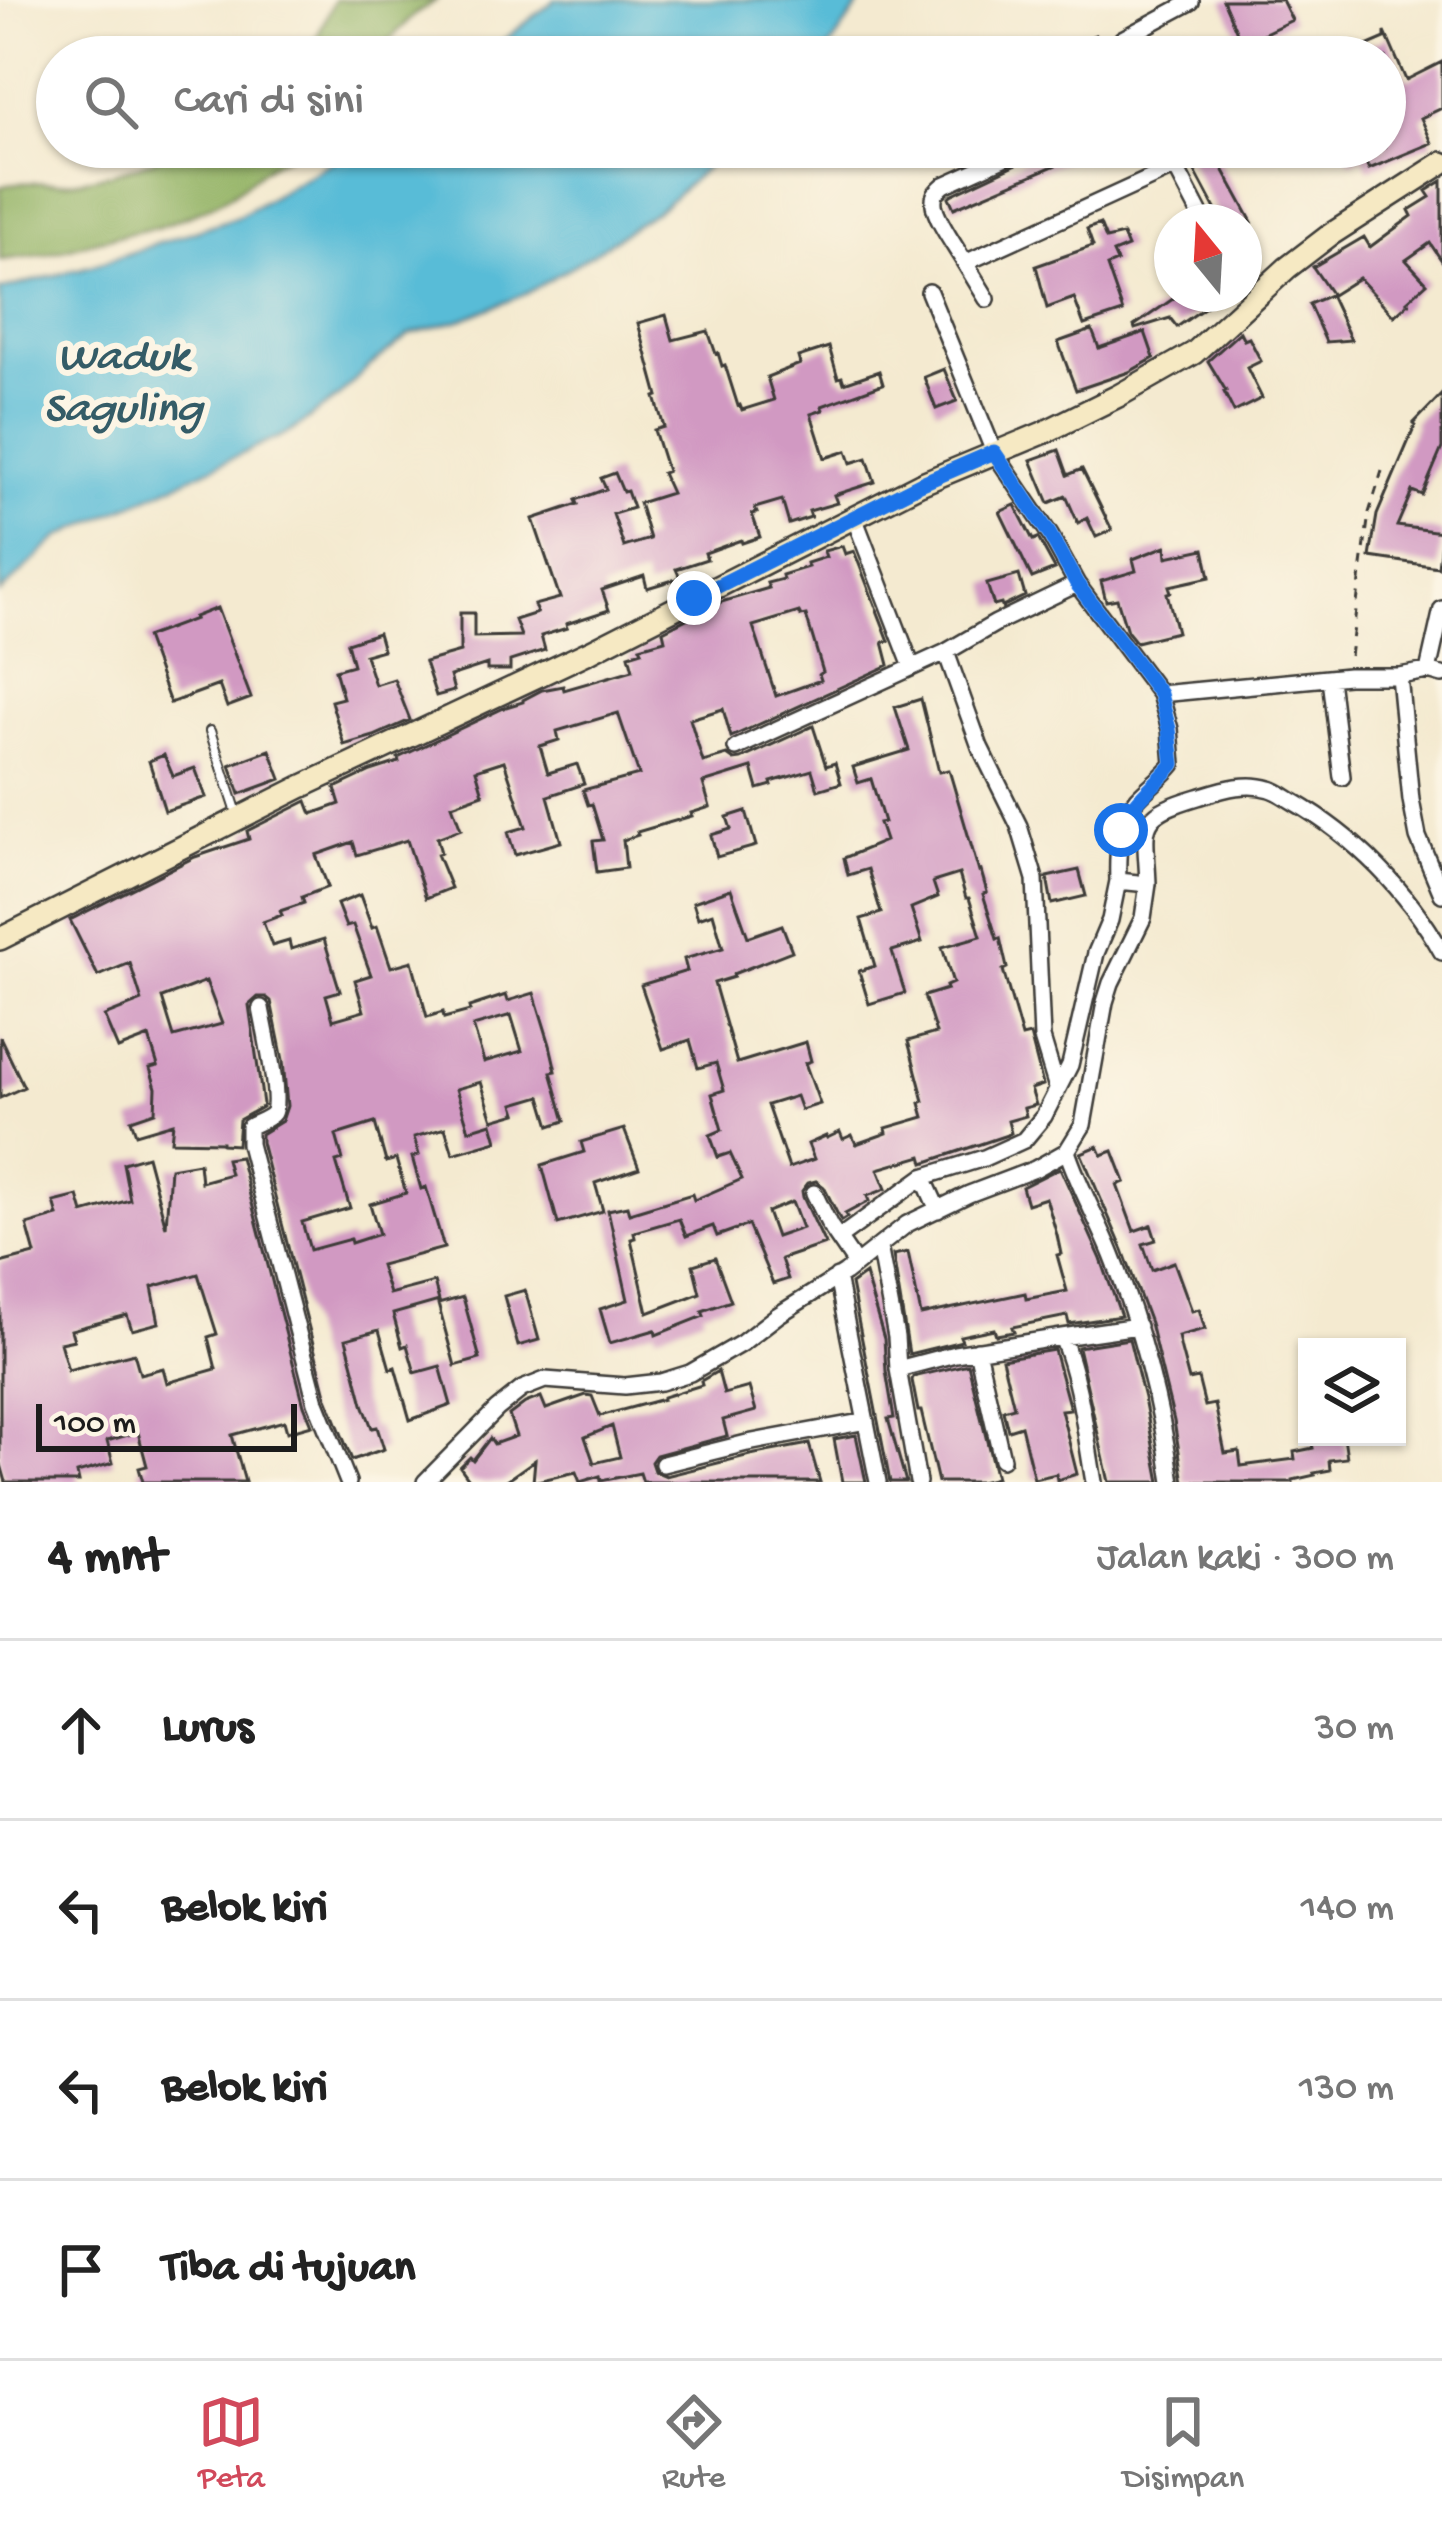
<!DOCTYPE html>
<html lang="id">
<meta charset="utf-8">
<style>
body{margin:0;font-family:"Gochi Hand",sans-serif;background:#f2f2f2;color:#222}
.controls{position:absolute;right:36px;bottom:36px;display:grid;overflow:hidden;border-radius:0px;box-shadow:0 3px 9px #0004}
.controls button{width:108px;height:108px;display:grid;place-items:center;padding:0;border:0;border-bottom:3px solid #e0e0e0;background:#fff;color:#222;font:60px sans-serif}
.compass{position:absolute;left:1154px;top:204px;width:108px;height:108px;border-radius:50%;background:#fff;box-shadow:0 3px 9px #0004;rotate:342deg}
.scale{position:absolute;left:36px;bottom:30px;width:261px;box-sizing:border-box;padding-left:12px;border:6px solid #1c1c1c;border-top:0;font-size:33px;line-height:42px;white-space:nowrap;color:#1c1c1c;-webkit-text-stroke:9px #fcf5e5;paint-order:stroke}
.stop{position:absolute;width:36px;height:36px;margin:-27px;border:9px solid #1a73e8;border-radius:50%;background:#fff}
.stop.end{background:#1a73e8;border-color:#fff;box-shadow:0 3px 12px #0008}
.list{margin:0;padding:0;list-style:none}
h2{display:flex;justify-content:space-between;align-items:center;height:156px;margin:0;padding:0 48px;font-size:51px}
h2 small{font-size:39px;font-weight:400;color:#767676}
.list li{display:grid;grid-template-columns:78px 1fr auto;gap:36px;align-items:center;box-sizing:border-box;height:180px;padding:0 48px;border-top:3px solid #e0e0e0}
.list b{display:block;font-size:45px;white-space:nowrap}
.list em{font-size:39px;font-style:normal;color:#767676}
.icon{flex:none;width:66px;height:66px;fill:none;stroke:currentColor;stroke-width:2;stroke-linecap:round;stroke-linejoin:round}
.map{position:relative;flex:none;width:1442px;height:1482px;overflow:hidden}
.search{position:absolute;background:#fff;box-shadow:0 3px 9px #0004;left:36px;right:36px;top:36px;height:132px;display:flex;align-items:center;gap:30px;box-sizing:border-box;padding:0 42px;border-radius:66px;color:#767676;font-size:45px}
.sheet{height:876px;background:#fff}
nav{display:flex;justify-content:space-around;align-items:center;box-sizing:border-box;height:168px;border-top:3px solid #e0e0e0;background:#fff;font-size:33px;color:#767676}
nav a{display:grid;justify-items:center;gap:6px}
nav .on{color:#d1495b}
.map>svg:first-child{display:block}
</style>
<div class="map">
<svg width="1442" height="1482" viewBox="0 0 1442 1482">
<rect width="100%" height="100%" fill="#fcf5e5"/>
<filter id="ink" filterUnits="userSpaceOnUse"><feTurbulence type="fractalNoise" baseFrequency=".00833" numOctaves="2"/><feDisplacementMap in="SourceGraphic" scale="24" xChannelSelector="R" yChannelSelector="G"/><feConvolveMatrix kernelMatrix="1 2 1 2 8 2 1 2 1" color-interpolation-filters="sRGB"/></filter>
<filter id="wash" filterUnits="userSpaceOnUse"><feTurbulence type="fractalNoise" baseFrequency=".004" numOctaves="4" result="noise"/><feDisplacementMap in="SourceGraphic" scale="48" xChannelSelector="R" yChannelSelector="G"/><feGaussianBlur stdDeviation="2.7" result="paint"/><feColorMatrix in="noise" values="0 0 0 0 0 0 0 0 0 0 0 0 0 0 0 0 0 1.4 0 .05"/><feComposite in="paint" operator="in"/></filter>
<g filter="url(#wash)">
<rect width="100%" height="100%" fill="#f4ead0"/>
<path fill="#97b66a" stroke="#5a6943" stroke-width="3" d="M 334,0 L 437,0 L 414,15 L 373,57 L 308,57 Z
M 178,147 L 305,147 L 271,164 L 232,194 L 203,210 L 159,227 L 98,240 L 48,254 L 0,260 L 0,187 C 22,180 45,184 67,182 C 100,178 151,165 178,147 Z"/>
<path fill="#59bcd7" stroke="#3a6c7a" stroke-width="3" d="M 555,0 L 863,0 L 823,57 L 482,57 Z
M 357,147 L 729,147 L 662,207 L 592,254 L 526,294 L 463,319 L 410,334 L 366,369 L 339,396 L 292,431 L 58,538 L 0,593 L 0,290 L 94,265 L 237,217 Z"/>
<g id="blocks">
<path fill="#d199c2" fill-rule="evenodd" d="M 1223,0 L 1282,0 L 1292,20 L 1242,44 Z
M 1385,32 L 1406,80 L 1442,62 L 1442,108 L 1421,118 L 1432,143 L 1369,169 L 1363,157 L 1350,163 L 1343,147 L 1385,147 L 1385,57 L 1341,57 L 1385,38 Z
M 1095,35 L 1104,57 L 1040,57 L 1040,56 Z
M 1053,147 L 1096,148 L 954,208 L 949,197 L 951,195 Z
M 1182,147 L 1211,147 L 1252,222 L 1222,222 Z
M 1442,181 L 1442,261 L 1430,243 L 1406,260 L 1427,283 L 1407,301 L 1409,303 L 1394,316 L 1359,278 L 1332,295 L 1313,267 L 1364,237 L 1370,247 L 1412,216 L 1409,210 L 1430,197 L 1426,191 Z
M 1100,224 L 1106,239 L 1123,235 L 1128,247 L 1113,253 L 1117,262 L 1107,266 L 1123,312 L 1084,325 L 1074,298 L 1047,308 L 1036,266 L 1093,246 L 1087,229 Z
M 1180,294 L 1224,294 L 1177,327 L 1170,318 L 1135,329 L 1134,326 Z
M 1330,295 L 1351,340 L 1326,342 L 1309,304 Z
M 666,315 L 673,340 L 708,331 L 716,354 L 718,353 L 722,366 L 725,365 L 738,406 L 740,405 L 742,410 L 774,400 L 767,377 L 800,364 L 798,357 L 829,347 L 838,378 L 842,377 L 844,383 L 879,371 L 883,384 L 822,406 L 823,410 L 811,414 L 825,458 L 847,451 L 851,463 L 867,458 L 875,482 L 834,495 L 837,503 L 809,511 L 811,517 L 789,524 L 782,500 L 755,508 L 757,513 L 752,514 L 760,537 L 742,543 L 741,540 L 705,553 L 707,559 L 676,569 L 680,578 L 647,588 L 644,576 L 602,590 L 609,610 L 566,624 L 567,628 L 541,636 L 545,650 L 510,661 L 510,670 L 487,670 L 487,664 L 450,676 L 454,691 L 436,696 L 425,662 L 460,652 L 460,613 L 474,613 L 474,637 L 521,636 L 515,620 L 537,613 L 534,605 L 560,598 L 533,519 L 578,504 L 576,500 L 606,489 L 601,478 L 615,473 L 623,492 L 627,491 L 633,508 L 613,514 L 624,547 L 650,539 L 639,503 L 671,493 L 662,473 L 667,471 L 654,430 L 664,427 L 655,397 L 658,396 L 638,323 Z
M 1092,330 L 1099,348 L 1145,332 L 1154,358 L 1129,372 L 1076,390 L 1058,342 Z
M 1240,332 L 1244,340 L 1249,338 L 1261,361 L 1247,368 L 1262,398 L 1234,412 L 1224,392 L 1226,391 L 1208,361 Z
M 944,369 L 957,401 L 936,409 L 924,377 Z
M 1442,394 L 1442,448 L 1422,495 L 1412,491 L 1397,526 L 1442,532 L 1438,567 L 1370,557 L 1377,515 L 1415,426 L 1413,424 Z
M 1059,450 L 1068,475 L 1082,469 L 1112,530 L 1096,537 L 1087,518 L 1078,523 L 1066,496 L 1049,503 L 1031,460 Z
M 1015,505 L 1033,540 L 1038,538 L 1055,569 L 1032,578 L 1000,512 Z
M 842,546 L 845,554 L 854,551 L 889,641 L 883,642 L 889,665 L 731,737 L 723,709 L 690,719 L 703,762 L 727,755 L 734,760 L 741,759 L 813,726 L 826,766 L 835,763 L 841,783 L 818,790 L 812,770 L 771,782 L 772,785 L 758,789 L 752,768 L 703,783 L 710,807 L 691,813 L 692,816 L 637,832 L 638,835 L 623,840 L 626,868 L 597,872 L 593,841 L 603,840 L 592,804 L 588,805 L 583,790 L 639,775 L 618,713 L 557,731 L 559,740 L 540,746 L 548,773 L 577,764 L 584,784 L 548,796 L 561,842 L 515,855 L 508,832 L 526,827 L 504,761 L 476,770 L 483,794 L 452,805 L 461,829 L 437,838 L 441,853 L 437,854 L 451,888 L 426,898 L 407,840 L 357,855 L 353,842 L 316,855 L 328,887 L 302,897 L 304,903 L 280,911 L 282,915 L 263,922 L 272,946 L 289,941 L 291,949 L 324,939 L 340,991 L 326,995 L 333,1020 L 364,1011 L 355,980 L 371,975 L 353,925 L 346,927 L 337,904 L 360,895 L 372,928 L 377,926 L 391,967 L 412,961 L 427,1017 L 443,1012 L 444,1018 L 470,1011 L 469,1007 L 506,995 L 508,1001 L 534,993 L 550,1045 L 556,1071 L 551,1072 L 565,1121 L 550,1126 L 541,1096 L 514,1104 L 517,1113 L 493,1120 L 481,1082 L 456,1089 L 469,1130 L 492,1123 L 497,1141 L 453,1154 L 445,1128 L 414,1137 L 419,1155 L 412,1157 L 421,1189 L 426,1187 L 444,1248 L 380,1265 L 389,1294 L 434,1282 L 439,1301 L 393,1314 L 402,1347 L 407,1345 L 415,1373 L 440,1366 L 451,1405 L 410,1420 L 395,1367 L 390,1369 L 379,1330 L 346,1339 L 363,1404 L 372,1428 L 377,1427 L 384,1449 L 352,1460 L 327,1398 L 261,1142 L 261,1134 L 282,1121 L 287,1106 L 283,1060 L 271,1001 L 266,997 L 258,997 L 249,1005 L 263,1104 L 262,1107 L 239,1120 L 237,1145 L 222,1144 L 222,1142 L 171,1141 L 173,1123 L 136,1134 L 131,1120 L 155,1112 L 156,1088 L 150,1068 L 158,1066 L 149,1037 L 118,1049 L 104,1016 L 142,1001 L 130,963 L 98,976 L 70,920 L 195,857 L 249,839 L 247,831 L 307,801 L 312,814 L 340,804 L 335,788 L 371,771 L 399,762 L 398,758 L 506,707 L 523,702 L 523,700 L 542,690 L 563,686 L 564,690 L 633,670 L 629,655 L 642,651 L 640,647 L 665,640 L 663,631 L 718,603 L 769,588 L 767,583 L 783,579 L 782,575 L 808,567 L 807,563 L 826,557 L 824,551 ZM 799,612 L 801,616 L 806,615 L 823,672 L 819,674 L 821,680 L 776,696 L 753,626 ZM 206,981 L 222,1024 L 174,1037 L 162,998 ZM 511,1015 L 522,1051 L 484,1062 L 473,1026 ZM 375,1123 L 386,1162 L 396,1159 L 406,1193 L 370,1204 L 379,1234 L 351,1243 L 350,1239 L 310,1250 L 302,1222 L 350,1208 L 336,1162 L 343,1160 L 336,1135 Z
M 1166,546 L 1167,557 L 1204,549 L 1210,577 L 1169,586 L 1171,592 L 1167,593 L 1177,632 L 1136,642 L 1127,631 L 1117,599 L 1106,601 L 1101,581 L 1136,571 L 1133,559 Z
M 1019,575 L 1025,596 L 1002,607 L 1001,604 L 994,606 L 987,584 Z
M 217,608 L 251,698 L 227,707 L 219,685 L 170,703 L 146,637 L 195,619 L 194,617 Z
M 378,633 L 383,650 L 365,655 L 375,685 L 394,679 L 410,720 L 374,736 L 344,745 L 331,701 L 343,698 L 335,670 L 353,665 L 347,643 Z
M 921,699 L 939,772 L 949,770 L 979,872 L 981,871 L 987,892 L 983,894 L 997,939 L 1000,938 L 1007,968 L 1003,970 L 1022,1037 L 1030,1035 L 1043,1085 L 1031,1089 L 1036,1105 L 1024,1108 L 1026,1116 L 1008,1121 L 1011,1133 L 1007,1135 L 924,1163 L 922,1156 L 878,1169 L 886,1189 L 867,1196 L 869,1201 L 845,1214 L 847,1217 L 841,1221 L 824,1187 L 816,1181 L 808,1183 L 802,1191 L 803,1197 L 825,1244 L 781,1259 L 788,1279 L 773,1284 L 748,1225 L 717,1236 L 713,1226 L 686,1236 L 679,1219 L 634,1232 L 635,1238 L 631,1239 L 648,1313 L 700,1293 L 693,1265 L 715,1258 L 731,1301 L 702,1311 L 704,1316 L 656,1335 L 655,1330 L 610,1343 L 600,1309 L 628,1300 L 608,1210 L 627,1206 L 629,1213 L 692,1194 L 694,1200 L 742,1179 L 730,1153 L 718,1157 L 710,1135 L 722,1130 L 712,1094 L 724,1090 L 716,1063 L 698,1068 L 690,1040 L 663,1049 L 641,985 L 687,971 L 684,959 L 723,948 L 713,913 L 698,918 L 693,902 L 731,889 L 748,937 L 782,925 L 792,951 L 733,974 L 734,977 L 714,983 L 737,1063 L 806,1042 L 811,1061 L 805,1063 L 820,1104 L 801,1110 L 796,1096 L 767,1105 L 789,1168 L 814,1159 L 808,1144 L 826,1136 L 827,1138 L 840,1132 L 843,1139 L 852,1135 L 856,1144 L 887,1133 L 886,1128 L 924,1117 L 920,1103 L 924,1101 L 908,1041 L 936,1033 L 924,996 L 947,989 L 946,986 L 953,983 L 942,947 L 981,936 L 969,898 L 966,898 L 959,874 L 933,882 L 938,897 L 911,908 L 922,942 L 892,951 L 905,993 L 869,1004 L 859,971 L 875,966 L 861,919 L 881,913 L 868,869 L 848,875 L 844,858 L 885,841 L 879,823 L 884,822 L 871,779 L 858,783 L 853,767 L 909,750 L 895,707 ZM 792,1202 L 802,1228 L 776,1237 L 767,1212 Z
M 270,750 L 281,779 L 240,794 L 230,765 Z
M 164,755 L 173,776 L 195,768 L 206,797 L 165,811 L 149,761 Z
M 746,811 L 756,846 L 717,857 L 711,835 L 731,829 L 727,817 Z
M 1079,870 L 1086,896 L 1052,904 L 1047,877 Z
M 0,1037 L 24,1087 L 0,1098 Z
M 624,1129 L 639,1168 L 595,1183 L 603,1211 L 558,1224 L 542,1165 L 584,1152 L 581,1142 Z
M 1098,1146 L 1102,1155 L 1113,1151 L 1125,1182 L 1117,1185 L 1134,1231 L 1151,1225 L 1156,1240 L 1143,1244 L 1152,1270 L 1174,1262 L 1192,1311 L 1199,1309 L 1205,1329 L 1178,1336 L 1181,1350 L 1189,1380 L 1198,1378 L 1205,1406 L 1215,1404 L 1225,1453 L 1239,1451 L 1241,1466 L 1295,1459 L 1294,1452 L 1313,1448 L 1312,1444 L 1328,1441 L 1327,1438 L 1344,1437 L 1347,1458 L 1329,1460 L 1330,1470 L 1314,1473 L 1315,1475 L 1293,1480 L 1293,1482 L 1184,1482 L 1174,1421 L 1150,1323 L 1123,1250 L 1081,1153 Z
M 147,1156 L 166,1227 L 170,1168 L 199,1163 L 201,1182 L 230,1174 L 226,1159 L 240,1157 L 304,1405 L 312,1425 L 287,1432 L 284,1421 L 232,1435 L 245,1482 L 143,1482 L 139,1468 L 147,1466 L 138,1432 L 107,1441 L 113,1463 L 77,1473 L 79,1482 L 6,1482 L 0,1461 L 0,1263 L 35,1254 L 27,1225 L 58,1216 L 54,1202 L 78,1196 L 83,1213 L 130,1200 L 123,1163 ZM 198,1274 L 217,1334 L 208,1337 L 216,1369 L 167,1383 L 163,1368 L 140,1374 L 134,1353 L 68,1370 L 60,1343 L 74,1340 L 71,1330 L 127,1315 L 132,1330 L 159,1323 L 152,1287 Z
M 1060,1168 L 1101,1259 L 1121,1316 L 1069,1324 L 1067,1316 L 1012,1327 L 1014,1332 L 996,1335 L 994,1329 L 960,1336 L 962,1341 L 909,1354 L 893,1255 L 908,1252 L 921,1315 L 1025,1293 L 1026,1299 L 1067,1291 L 1057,1255 L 1061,1254 L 1057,1235 L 1046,1198 L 1027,1204 L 1022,1187 Z
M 865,1274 L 884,1339 L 886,1371 L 894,1418 L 888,1419 L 906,1482 L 890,1482 L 851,1284 Z
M 525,1290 L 539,1340 L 518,1346 L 504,1296 Z
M 463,1297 L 480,1359 L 455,1366 L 438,1304 Z
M 1129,1339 L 1144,1398 L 1160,1482 L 1109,1482 L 1078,1347 Z
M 1054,1350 L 1070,1409 L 1061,1410 L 1077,1474 L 1057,1480 L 1056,1474 L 1034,1479 L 1021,1426 L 1008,1430 L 1003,1410 L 1014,1407 L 1002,1359 Z
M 968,1364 L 996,1478 L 980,1482 L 938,1482 L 921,1411 L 918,1411 L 912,1380 L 913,1377 Z
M 718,1371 L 724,1394 L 749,1387 L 756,1411 L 723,1420 L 727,1436 L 656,1455 L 651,1462 L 654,1471 L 666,1476 L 750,1455 L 809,1444 L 820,1482 L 643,1482 L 640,1473 L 601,1481 L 600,1476 L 580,1482 L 576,1472 L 533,1482 L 535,1460 L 504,1482 L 471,1482 L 460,1467 L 470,1457 L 473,1460 L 490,1438 L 494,1444 L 516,1436 L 509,1415 L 525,1403 L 541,1397 L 546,1409 L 586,1395 L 592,1396 L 600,1416 L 663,1399 L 663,1397 L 702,1385 L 701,1381 ZM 612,1426 L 620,1457 L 594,1463 L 585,1437 Z
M 856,1435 L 866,1482 L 842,1482 L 834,1439 Z"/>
</g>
</g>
<g filter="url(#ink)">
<use href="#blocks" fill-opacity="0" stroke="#3c3b37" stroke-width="3"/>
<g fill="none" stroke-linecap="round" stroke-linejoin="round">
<g stroke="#3c3b37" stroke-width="12">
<path id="lane" d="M 210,731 L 238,816"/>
</g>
<g stroke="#3c3b37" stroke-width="20">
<path id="street" d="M 1120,57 L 1119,46 L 1122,39 L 1191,2
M 1028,147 L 944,185 C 937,192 933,193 934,204 C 935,219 957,249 965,263 L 1175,167
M 1165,147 L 1204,222
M 965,263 L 987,299
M 854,517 L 912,667
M 1428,671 L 1442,609
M 1399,676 L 1411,800 L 1418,837 L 1442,894
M 1330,679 L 1342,777
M 1160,694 L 1348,676 L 1399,676 L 1428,671 L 1442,675
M 736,748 L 946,652
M 1148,884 C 1146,825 1134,816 1198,797 C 1221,790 1246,781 1270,789 C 1278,791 1287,798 1294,802 C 1355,837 1408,891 1442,952
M 261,1008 C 264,1026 281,1099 273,1113 C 269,1119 255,1123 249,1127 L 249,1144 L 316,1402 L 348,1482
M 1057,1088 L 1042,1038 L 1035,879 L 1019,826 L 980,747 L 946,652 L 996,623 L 1077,584
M 1067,1151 C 1079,1187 1098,1220 1112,1255 C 1141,1328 1161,1404 1172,1482
M 923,1177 L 938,1210
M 814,1193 L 830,1226 L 856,1264
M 840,1237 L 923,1177 L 984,1158 L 1024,1140 L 1044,1116 L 1070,1065 L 1096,953 L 1110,920 L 1118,881
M 879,1246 L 896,1337 L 898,1369
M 837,1277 L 878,1482
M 1062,1337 L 1138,1326
M 977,1350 L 1002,1459
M 663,1464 L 747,1443 L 866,1421
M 425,1482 L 497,1409 L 522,1389 L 545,1380 L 625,1386 L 661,1382 L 690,1373 L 742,1343 L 778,1315 L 845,1273 L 907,1224 L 969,1194 L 1035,1169 L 1067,1151 L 1083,1125 L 1105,1002 L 1111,983 L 1143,918 L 1148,884 L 1118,881 C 1117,852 1118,822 1138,798 C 1149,786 1163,777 1173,764 L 1170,729 L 1160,694 L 1077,584 L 1050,535 L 994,452 L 929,292
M 918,1482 L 898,1369 L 955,1354 L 1062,1337 C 1081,1385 1085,1432 1094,1482"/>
</g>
<g stroke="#3c3b37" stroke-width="26">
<path id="secondary" d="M 0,939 L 301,787 L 591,651 L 920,484 L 1043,433 L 1118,396 L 1194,353 L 1287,268 L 1330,235 L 1442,163"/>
</g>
<path stroke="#3c3b37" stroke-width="3" stroke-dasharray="9 9" stroke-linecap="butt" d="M 1350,656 L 1369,513 L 1382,471"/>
<use href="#lane" stroke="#fff" stroke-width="8"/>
<use href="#street" stroke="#fff" stroke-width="15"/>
<use href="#secondary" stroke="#f6e9c3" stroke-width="21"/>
</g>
</g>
<g fill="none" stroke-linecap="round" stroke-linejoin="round" filter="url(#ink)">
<path stroke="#1a73e8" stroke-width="15" d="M 694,598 L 920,484 L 994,452 L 1050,535 L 1077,584 L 1160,694 L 1169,729 L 1173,764 C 1152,790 1135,796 1121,830"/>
</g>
<g text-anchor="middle" stroke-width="12" stroke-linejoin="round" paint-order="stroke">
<g font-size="45" font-style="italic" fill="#345c67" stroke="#fcf5e5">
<text x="123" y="368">Waduk<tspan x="123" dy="52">Saguling</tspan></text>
</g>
</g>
</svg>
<div class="controls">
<button><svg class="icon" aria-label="layers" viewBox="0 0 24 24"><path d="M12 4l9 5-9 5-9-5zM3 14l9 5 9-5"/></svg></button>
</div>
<svg class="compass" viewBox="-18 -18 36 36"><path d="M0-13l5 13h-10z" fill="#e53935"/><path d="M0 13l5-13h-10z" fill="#767676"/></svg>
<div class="scale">100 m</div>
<div class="stop" style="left:1121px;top:830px"></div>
<div class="stop end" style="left:694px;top:598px"></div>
<div class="search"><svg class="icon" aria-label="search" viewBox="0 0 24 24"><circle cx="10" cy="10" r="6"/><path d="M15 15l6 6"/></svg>Cari di sini</div>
</div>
<section class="sheet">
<h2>4 mnt<small>Jalan kaki · 300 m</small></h2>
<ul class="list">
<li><svg class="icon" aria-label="ahead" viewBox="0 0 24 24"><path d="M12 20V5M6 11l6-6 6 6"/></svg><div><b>Lurus</b></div><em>30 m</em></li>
<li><svg class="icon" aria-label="left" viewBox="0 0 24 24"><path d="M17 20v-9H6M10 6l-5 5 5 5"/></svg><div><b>Belok kiri</b></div><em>140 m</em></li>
<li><svg class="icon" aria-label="left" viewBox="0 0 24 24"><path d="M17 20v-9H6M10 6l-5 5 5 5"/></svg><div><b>Belok kiri</b></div><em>130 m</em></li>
<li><svg class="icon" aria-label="arrive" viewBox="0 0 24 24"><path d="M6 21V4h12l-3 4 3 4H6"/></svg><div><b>Tiba di tujuan</b></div></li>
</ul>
</section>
<nav>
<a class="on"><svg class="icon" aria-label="map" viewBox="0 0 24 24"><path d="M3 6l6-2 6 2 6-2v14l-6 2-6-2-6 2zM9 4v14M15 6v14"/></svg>Peta</a>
<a><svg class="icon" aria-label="directions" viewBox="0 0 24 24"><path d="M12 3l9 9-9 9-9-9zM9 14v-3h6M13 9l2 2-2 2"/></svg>Rute</a>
<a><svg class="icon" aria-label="saved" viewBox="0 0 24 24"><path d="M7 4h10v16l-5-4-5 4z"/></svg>Disimpan</a>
</nav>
